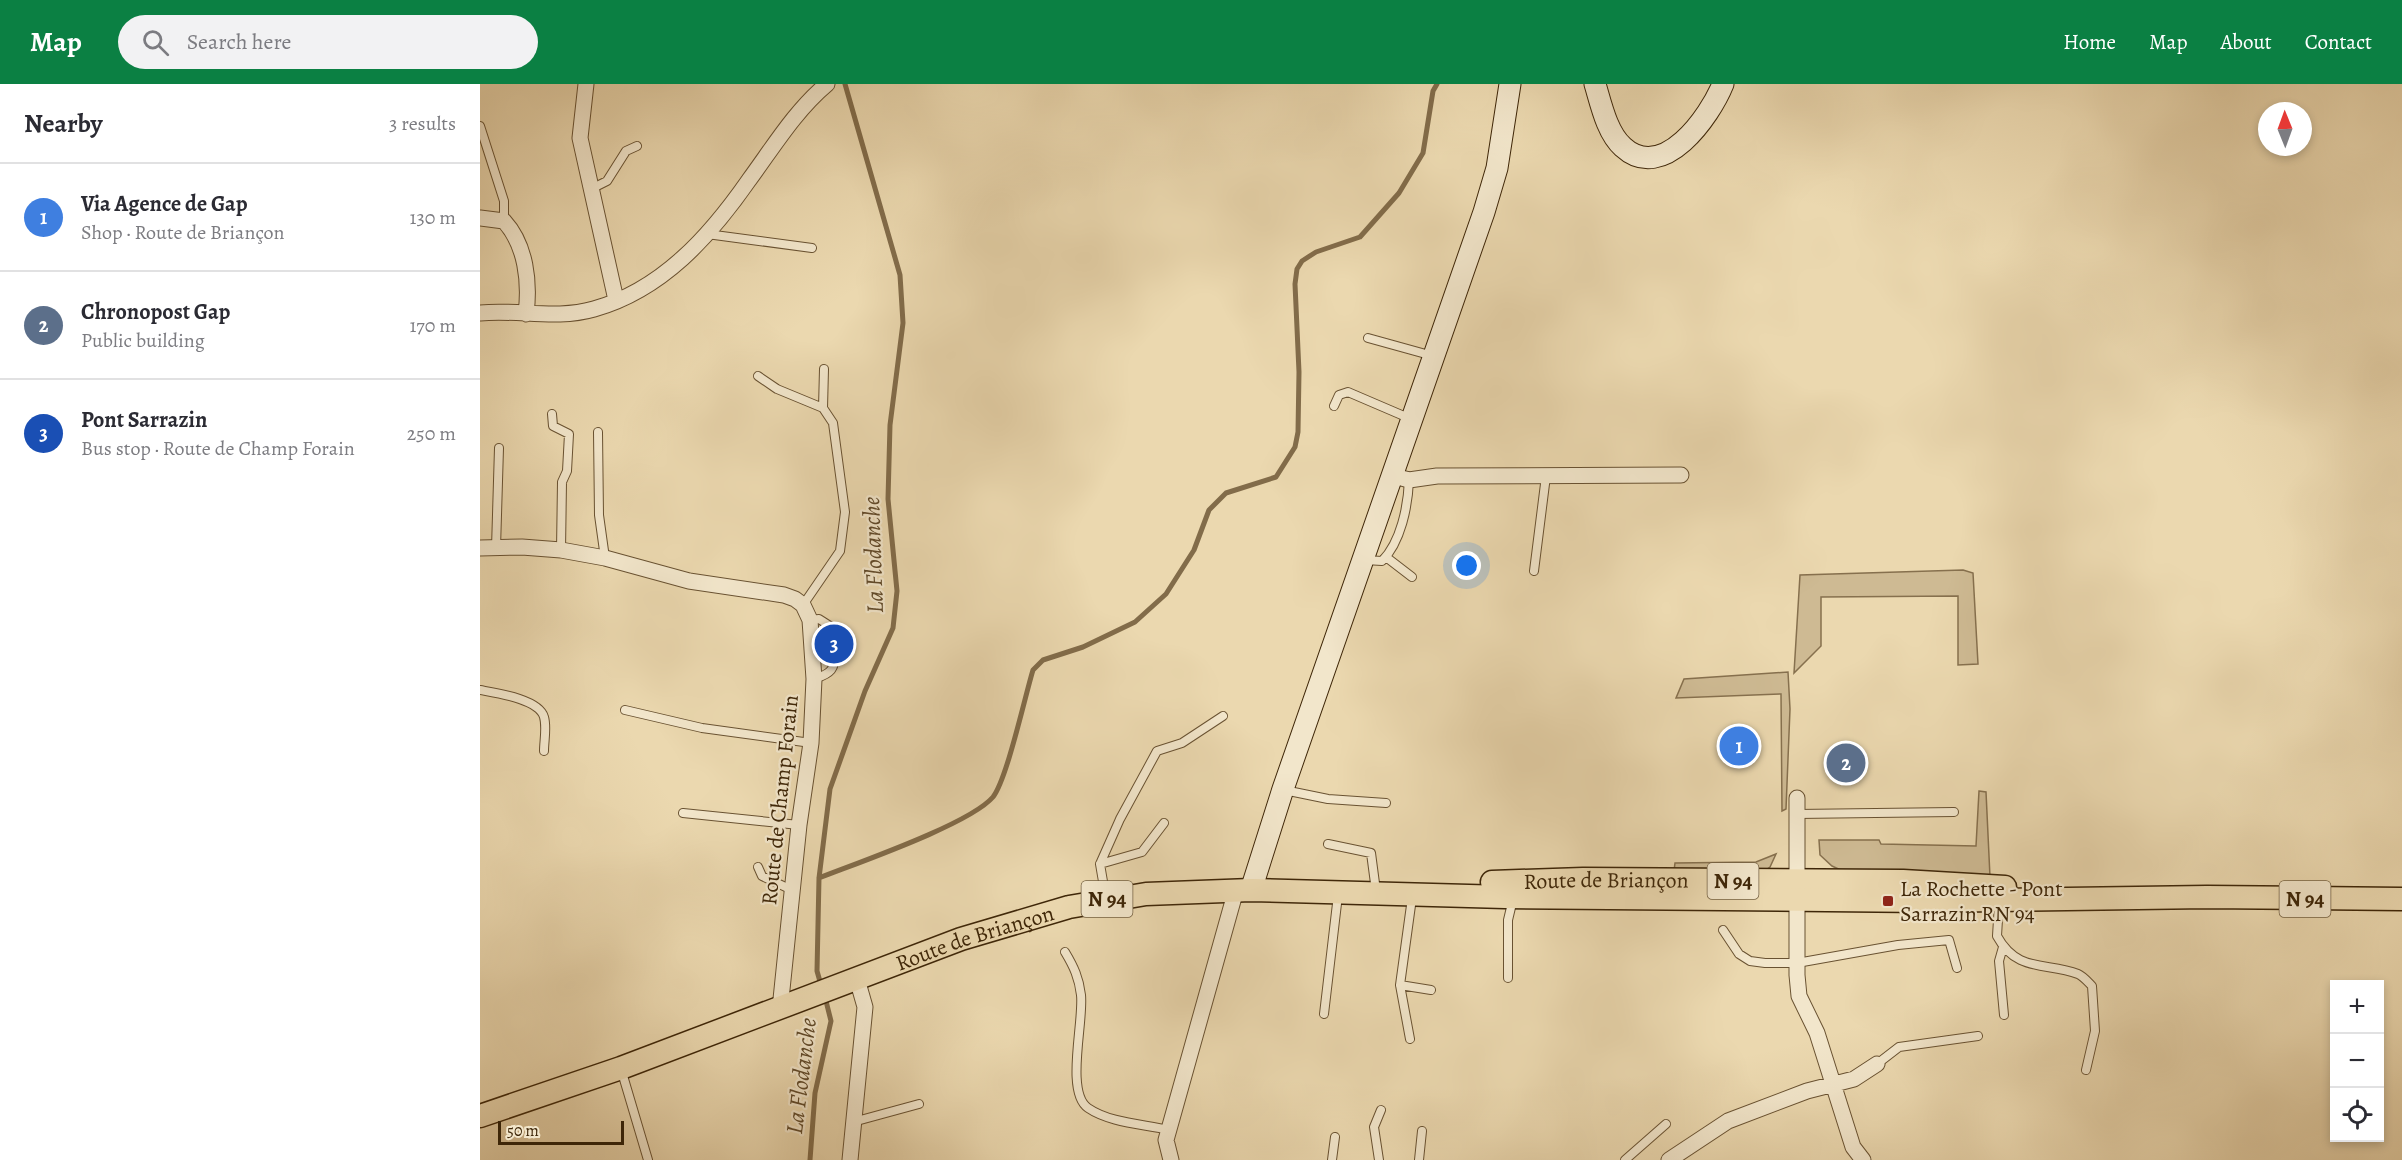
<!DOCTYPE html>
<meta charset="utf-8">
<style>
body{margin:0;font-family:Alegreya,serif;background:#f2f2f3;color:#2b2b33}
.controls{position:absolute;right:18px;bottom:18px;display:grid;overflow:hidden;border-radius:0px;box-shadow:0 3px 9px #0003}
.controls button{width:54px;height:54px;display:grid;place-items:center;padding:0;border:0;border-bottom:2px solid #e1e1e2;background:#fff;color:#2b2b33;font:30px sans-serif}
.compass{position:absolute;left:1778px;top:18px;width:54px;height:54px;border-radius:50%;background:#fff;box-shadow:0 3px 9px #0003;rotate:359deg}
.scale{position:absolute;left:18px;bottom:15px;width:126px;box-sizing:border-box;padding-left:6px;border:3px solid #3e2608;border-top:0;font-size:16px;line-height:21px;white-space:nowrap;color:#3e2608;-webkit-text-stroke:4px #f2e6cb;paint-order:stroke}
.you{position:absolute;left:987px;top:482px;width:21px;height:21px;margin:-15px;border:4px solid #fff;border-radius:50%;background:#1a73e8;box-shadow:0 0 0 9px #1a73e833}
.badge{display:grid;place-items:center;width:39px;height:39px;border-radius:50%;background:#0b8043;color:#fff;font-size:20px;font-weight:700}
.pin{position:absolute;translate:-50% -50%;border:3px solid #fff;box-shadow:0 2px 6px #0006}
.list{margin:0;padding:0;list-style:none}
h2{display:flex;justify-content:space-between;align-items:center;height:78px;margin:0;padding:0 24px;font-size:26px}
h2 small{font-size:20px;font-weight:400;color:#7c7c81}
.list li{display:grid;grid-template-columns:39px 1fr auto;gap:18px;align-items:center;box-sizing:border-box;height:108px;padding:0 24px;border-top:2px solid #e1e1e2}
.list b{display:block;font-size:22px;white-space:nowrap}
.list p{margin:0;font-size:20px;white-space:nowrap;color:#7c7c81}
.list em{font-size:20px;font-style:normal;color:#7c7c81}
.icon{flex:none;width:33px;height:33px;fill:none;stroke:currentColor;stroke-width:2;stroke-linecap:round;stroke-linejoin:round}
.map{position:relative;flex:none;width:1922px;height:1076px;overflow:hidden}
header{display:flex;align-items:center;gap:36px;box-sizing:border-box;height:84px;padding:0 30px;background:#0b8043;color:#fff}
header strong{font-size:28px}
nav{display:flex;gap:33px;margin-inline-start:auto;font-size:21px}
.search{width:420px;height:54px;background:#f2f2f3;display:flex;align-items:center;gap:15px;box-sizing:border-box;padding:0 21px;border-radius:33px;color:#7c7c81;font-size:22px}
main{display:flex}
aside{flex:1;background:#fff}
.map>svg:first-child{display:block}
</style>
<header>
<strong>Map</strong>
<div class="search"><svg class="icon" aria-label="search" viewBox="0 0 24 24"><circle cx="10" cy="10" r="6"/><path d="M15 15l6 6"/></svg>Search here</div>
<nav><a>Home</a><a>Map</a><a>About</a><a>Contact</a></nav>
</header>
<main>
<aside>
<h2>Nearby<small>3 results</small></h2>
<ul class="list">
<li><span class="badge" style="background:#3f7fe0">1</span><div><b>Via Agence de Gap</b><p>Shop · Route de Briançon</p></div><em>130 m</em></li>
<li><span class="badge" style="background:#5c6f8a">2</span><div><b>Chronopost Gap</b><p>Public building</p></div><em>170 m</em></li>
<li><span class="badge" style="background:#1a4fb4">3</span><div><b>Pont Sarrazin</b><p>Bus stop · Route de Champ Forain</p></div><em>250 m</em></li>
</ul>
</aside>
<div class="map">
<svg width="1922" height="1076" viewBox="0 0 1922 1076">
<rect width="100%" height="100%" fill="#ebd8af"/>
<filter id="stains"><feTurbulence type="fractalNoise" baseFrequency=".00333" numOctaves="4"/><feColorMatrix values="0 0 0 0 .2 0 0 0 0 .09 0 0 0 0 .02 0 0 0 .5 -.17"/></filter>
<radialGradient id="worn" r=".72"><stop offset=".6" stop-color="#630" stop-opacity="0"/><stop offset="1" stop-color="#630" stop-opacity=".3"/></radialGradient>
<path fill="#ceba93" stroke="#86704e" stroke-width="1.5" d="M 1483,486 L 1493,489 L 1498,580 L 1478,581 L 1478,512 L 1341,513 L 1341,562 L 1314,589 L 1320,491 Z
M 1308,588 L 1310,625 L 1306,725 L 1302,727 L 1301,610 L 1196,614 L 1204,595 Z
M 1499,707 L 1506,708 L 1510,793 L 1367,789 L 1352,782 L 1340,771 L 1339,756 L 1399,756 L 1401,760 L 1496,762 Z
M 1296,770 L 1290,783 L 1282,789 L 1194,787 L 1195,779 L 1276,778 Z"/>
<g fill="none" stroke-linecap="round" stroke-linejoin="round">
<path stroke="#826c4a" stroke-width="5" d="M 339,794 C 377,779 490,740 513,713 C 527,695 545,612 553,586 L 563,576 L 603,563 L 655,538 L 686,510 L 714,466 L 729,426 L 746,409 L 796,393 L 815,363 L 818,348 L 819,288 L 815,200 L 817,185 L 822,177 L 836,168 L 880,153 L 919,109 L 943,69 L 953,7 L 957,0
M 341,901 L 337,887 L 339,794 L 350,705 L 385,607 L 413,544 L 417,507 L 408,415 L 410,341 L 423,239 L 420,191 L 365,0
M 330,1076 L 335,1009 L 351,937 L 345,913"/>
<g stroke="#695232" stroke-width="10">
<path id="lane" d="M 0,42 L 24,117 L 24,137
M 111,105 L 127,97 L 146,67 L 157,62
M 227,150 L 332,164
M 888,254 L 953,272
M 278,292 L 297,305 L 343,324
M 854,322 L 859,311 L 868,308 L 931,335
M 72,330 L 73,342 L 89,350 L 87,387 L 82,398 L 81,466
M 118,348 L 119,431 L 125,474
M 16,464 L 19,364
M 906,473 L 932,493
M 885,476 L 902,477 C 921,458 928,422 929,396
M 1054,487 L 1066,392
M 323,521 L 360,467 L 365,428 L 353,339 L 343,324 L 344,285
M 330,536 L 339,535 L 350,542 C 355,551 358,577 351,586 C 347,591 340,593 334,595
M 0,606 C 16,609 59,615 64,633 C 67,643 64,657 64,667
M 145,626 L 222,644 L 331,659
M 804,706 L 848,715 L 906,719
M 203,729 L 319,741
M 1317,730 L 1474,728
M 848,760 L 891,769 L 896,807
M 620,780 L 662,768 L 684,739
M 278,783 L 282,792 L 312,806
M 626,815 L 620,780 L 640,735 L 677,667 L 702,659 L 743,632
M 1519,819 L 1517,852 C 1537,889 1566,878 1598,890 C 1603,892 1608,898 1612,902 L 1615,947 L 1606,986
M 1243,846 L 1259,870 L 1270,877 L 1285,879 L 1317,879 L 1418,861 L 1469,856 L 1477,884
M 1523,863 L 1519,877 L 1524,931
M 585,868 C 594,883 599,894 601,911 C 604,938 585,1008 608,1024 C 630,1039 663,1040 689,1046
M 1028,894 L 1028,836 L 1033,815
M 920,901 L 951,906
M 844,930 L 858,811
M 930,955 L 920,901 L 932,814
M 1397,980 L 1419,963 L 1498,952
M 141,985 L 168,1076
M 373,1038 L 439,1020
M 852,1076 L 855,1053
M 899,1076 L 894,1043 L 901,1026
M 939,1076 L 942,1047
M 1145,1076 L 1186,1040"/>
</g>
<g stroke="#695232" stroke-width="17">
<path id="street" d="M 106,0 L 100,54 L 136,216
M 0,134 L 24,137 C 46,161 50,198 46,230
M 0,229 C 38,225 76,236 114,225 C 182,206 230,152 269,96 C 294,62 315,27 347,0
M 914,392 L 929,396 L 957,392 L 1201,391
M 0,464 L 42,463 L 81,466 L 125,474 L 209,497 L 304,511 L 315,515 L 323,521 L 330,536 L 334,595 L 331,659 L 319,741 L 301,915 L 303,923
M 1317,714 L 1317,891 L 1319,912 L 1337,949 L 1373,1063 L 1383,1076
M 370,1076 L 385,923 L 377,895
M 691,1076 L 686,1056 L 756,806
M 1189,1076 L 1248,1037 L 1327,1007 L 1374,995 L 1397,980"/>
</g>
<g stroke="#3e2608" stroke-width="23">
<path id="secondary" d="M 1115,0 C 1121,20 1127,49 1143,63 C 1183,100 1230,32 1243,0
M 771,806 L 803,705 L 1004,128 L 1017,84 L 1030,0"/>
</g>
<g stroke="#3e2608" stroke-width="25">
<g id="primary">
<path id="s1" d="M 1012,798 L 1103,795 L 1423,797 L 1525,803"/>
<path id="s2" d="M 0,1032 L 141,984 L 481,855 L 589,823 L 666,810 L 771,806 L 1025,813 L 1446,817 L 1727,813 L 1922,815"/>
</g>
</g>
<use href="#lane" stroke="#f2e6cb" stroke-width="8"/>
<use href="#street" stroke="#f2e6cb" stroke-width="15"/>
<use href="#secondary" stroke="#f2e6cb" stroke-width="21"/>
<use href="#primary" stroke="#ebd8af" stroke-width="22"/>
</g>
<rect fill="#8f2418" stroke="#f2e6cb" stroke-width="2" x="1402" y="811" width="12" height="12" rx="3"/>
<g text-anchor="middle" stroke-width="4.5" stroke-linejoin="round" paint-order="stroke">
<g fill="#f2e6cb" stroke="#746042" stroke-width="1.5">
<rect x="1227.5" y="779" width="51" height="36" rx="4.5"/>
<rect x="601.5" y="797" width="51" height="36" rx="4.5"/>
<rect x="1799.5" y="797" width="51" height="36" rx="4.5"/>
</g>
<g font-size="21" font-weight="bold" fill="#3e2608">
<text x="1253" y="804">N 94</text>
<text x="627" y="822">N 94</text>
<text x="1825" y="822">N 94</text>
</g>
<g font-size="22" fill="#3e2608" stroke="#f2e6cb">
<text transform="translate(299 716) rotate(-84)" y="8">Route de Champ Forain</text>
<text dy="8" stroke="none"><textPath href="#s1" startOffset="114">Route de Briançon</textPath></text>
<text dy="8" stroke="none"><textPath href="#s2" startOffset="526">Route de Briançon</textPath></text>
</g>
<g font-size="22" fill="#3e2608" stroke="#f2e6cb" text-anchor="start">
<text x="1420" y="812">La Rochette - Pont<tspan x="1420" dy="25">Sarrazin RN 94</tspan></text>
</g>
<g font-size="24" font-style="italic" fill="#604929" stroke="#f2e6cb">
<text transform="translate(393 471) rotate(-92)" y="8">La Flodanche</text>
<text transform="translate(321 992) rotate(-83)" y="8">La Flodanche</text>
</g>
</g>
<rect width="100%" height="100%" filter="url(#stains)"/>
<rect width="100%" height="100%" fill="url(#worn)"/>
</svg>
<div class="controls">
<button>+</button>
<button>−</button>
<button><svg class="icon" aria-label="locate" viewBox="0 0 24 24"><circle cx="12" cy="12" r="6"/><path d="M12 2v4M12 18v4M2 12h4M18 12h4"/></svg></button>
</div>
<svg class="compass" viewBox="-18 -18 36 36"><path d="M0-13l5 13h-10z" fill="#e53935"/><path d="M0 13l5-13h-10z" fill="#7c7c81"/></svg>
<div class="scale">50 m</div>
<div class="you"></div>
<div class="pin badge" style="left:1259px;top:662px;background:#3f7fe0">1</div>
<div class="pin badge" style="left:1366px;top:679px;background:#5c6f8a">2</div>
<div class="pin badge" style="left:354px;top:560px;background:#1a4fb4">3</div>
</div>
</main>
